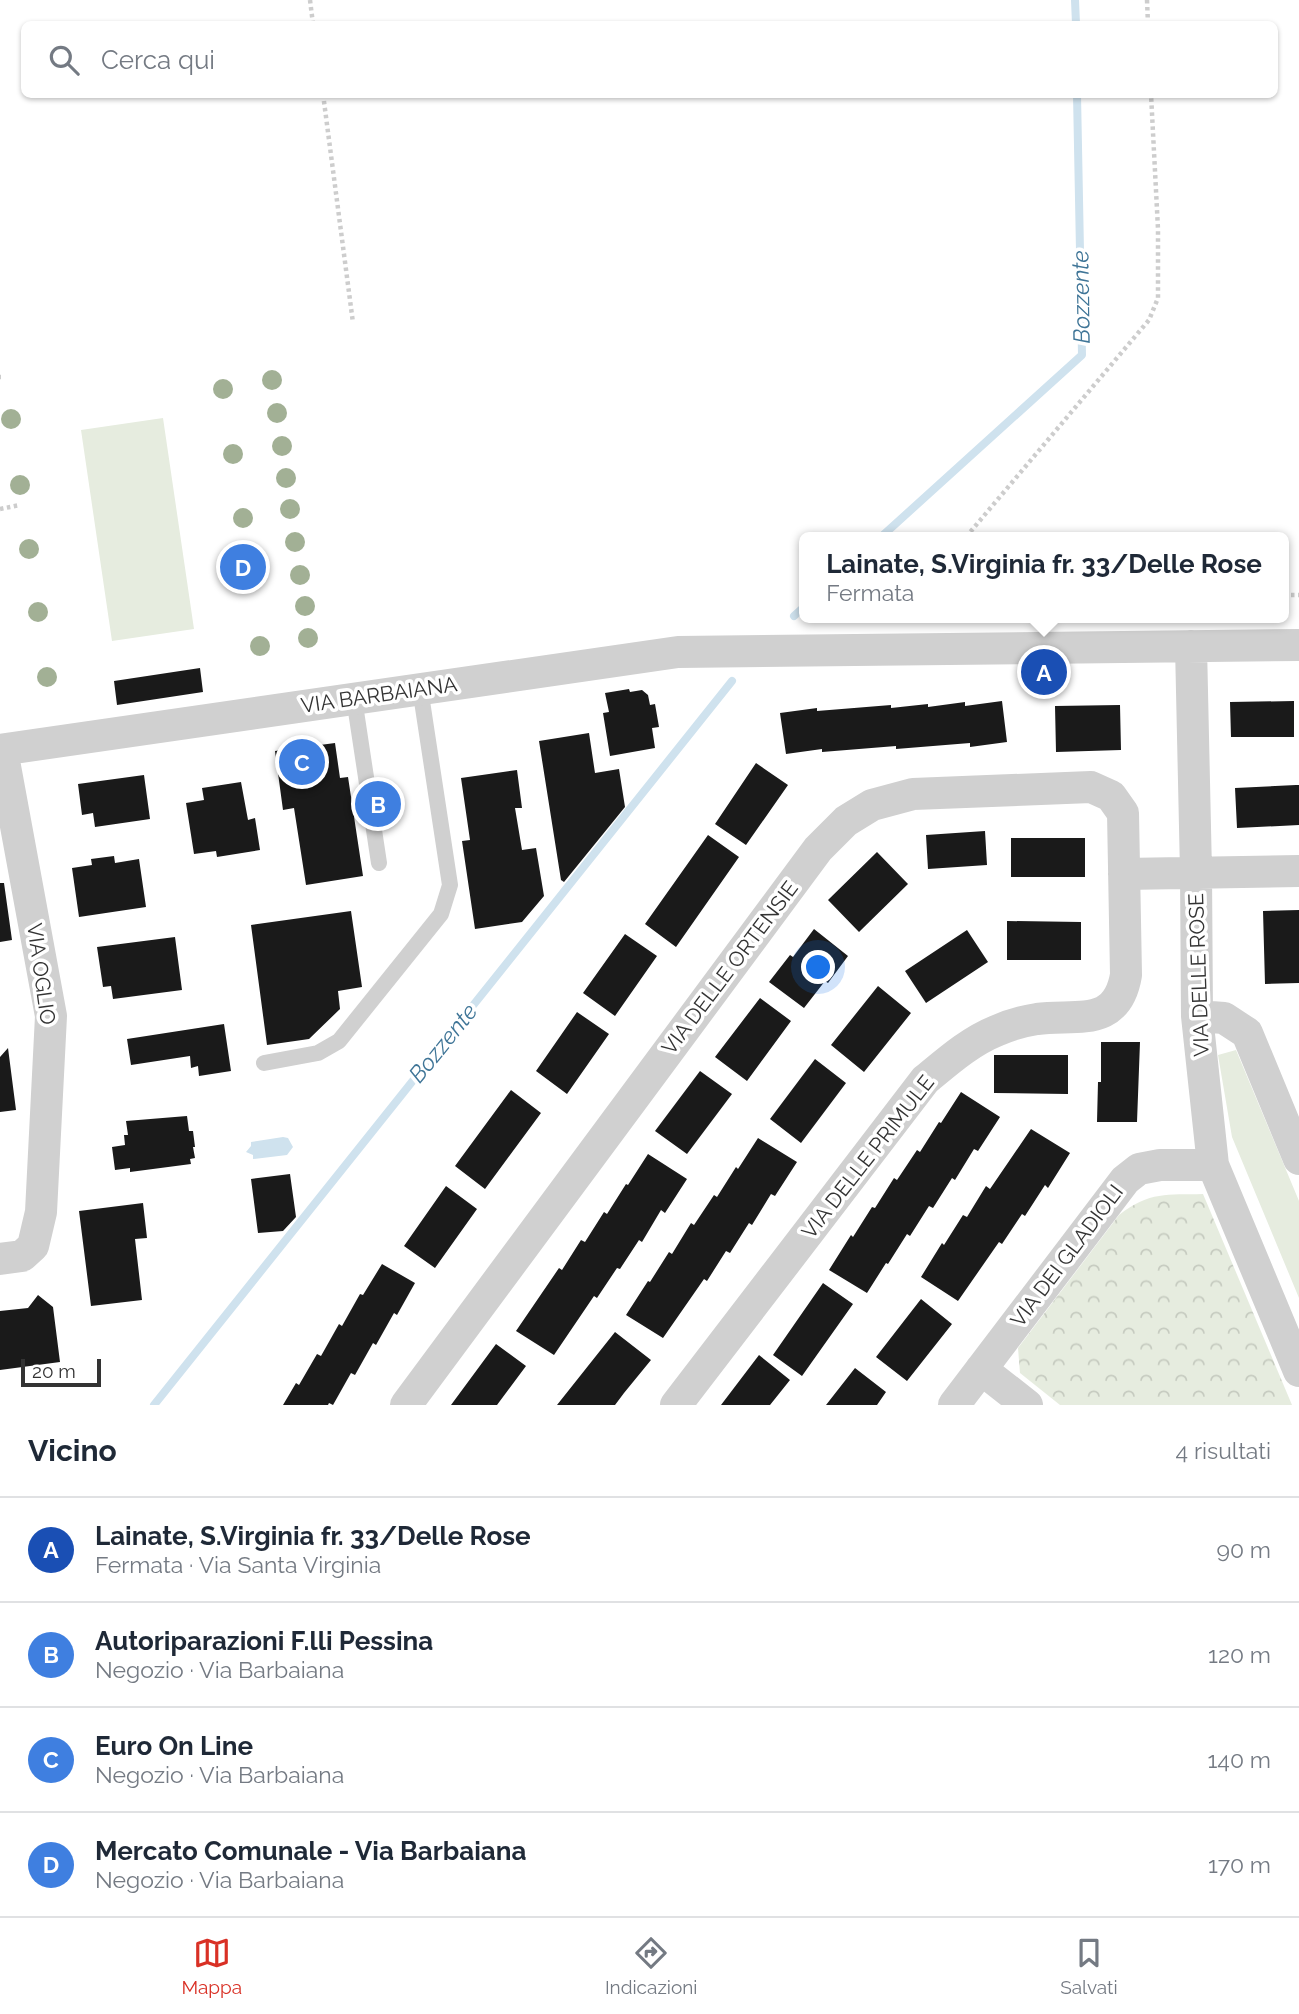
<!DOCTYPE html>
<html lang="it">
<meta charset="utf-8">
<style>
body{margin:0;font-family:Raleway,sans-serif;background:#f6f6f7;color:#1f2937}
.scale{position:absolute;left:21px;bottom:18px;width:80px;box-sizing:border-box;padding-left:7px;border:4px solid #333;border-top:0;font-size:19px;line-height:24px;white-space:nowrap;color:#333;-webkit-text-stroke:5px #fff;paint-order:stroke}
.you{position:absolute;left:819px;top:968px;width:24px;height:24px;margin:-18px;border:5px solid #fff;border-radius:50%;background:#1a73e8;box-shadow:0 0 0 10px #1a73e833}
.badge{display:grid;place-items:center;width:46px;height:46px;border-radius:50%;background:#d93025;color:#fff;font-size:23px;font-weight:700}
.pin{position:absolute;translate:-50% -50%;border:4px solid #fff;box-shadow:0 2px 7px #0006}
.popup{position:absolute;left:799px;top:532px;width:490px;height:91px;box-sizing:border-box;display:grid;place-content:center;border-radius:10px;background:#fff;filter:drop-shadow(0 2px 5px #0005);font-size:23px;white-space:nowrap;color:#747a83}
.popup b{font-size:26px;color:#1f2937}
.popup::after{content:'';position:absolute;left:50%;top:100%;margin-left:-14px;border:14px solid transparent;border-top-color:#fff}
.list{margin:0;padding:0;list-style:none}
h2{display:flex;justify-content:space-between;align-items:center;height:91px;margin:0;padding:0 28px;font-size:30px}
h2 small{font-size:23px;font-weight:400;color:#747a83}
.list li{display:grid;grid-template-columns:46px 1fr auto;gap:21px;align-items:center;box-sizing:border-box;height:105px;padding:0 28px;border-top:2px solid #e0e1e3}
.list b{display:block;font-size:26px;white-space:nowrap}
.list p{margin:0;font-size:23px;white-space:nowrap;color:#747a83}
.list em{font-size:23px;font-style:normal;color:#747a83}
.icon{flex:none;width:38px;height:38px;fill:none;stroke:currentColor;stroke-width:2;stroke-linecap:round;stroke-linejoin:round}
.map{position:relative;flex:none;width:1299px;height:1405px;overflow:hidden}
.search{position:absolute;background:#fff;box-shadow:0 2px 5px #0004;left:21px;right:21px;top:21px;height:77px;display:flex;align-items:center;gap:18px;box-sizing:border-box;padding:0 24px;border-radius:10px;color:#747a83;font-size:26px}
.sheet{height:511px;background:#fff}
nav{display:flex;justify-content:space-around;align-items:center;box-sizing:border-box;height:98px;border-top:2px solid #e0e1e3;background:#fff;font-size:19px;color:#747a83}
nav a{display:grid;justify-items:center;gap:4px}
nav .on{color:#d93025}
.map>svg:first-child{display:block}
</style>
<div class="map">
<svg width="1299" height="1405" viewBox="0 0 1299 1405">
<defs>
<pattern id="park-crowns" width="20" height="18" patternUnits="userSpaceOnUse" patternTransform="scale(1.75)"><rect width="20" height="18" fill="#e6ecdf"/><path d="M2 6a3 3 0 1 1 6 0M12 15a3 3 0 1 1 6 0" fill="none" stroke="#c6cbc0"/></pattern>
</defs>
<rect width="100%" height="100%" fill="#fff"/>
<path fill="#e6ecdf" d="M 163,418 L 194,629 L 112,641 L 81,430 Z
M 1236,1050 L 1299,1201 L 1299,1298 L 1232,1137 L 1218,1055 Z"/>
<path fill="url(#park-crowns)" d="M 1203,1194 L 1292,1405 L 1060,1405 L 1020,1373 L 1018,1348 L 1119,1215 C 1150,1191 1167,1195 1203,1194 Z"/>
<path fill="#cfe2ee" d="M 283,1137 L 288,1138 L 293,1147 L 287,1155 L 253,1159 L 253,1155 L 246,1152 L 251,1146 L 251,1142 Z"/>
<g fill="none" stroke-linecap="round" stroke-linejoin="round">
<path stroke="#cfe2ee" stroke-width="8" d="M 1075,0 L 1076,24
M 881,537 L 1082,355 L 1077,94
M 794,616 L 804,607
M 154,1405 L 732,681"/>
</g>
<path fill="#1a1a1a" d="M 200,668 L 203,692 L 117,705 L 114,681 Z
M 629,689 L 630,692 L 642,690 L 648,695 L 650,705 L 655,704 L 659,727 L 652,728 L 655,748 L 610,756 L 603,713 L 609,712 L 605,693 Z
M 1002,701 L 1007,742 L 970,747 L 970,743 L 896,749 L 896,746 L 822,752 L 822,749 L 786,754 L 780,713 L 817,708 L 817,711 L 891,705 L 891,708 L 928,704 L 928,707 L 965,702 L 965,706 Z
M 1294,701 L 1294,737 L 1231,737 L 1230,702 Z
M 1120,705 L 1121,750 L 1056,752 L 1055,706 Z
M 589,733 L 595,773 L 619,769 L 625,807 L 564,882 L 561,880 L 539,741 Z
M 335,743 L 340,778 L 348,777 L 363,876 L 306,885 L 294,808 L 283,810 L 275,751 Z
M 756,763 L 788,785 L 746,845 L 715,824 Z
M 517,770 L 522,808 L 515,808 L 522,850 L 536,848 L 544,896 L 522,922 L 475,929 L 462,841 L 470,840 L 461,778 Z
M 144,775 L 150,819 L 95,827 L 93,813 L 82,815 L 78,784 Z
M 241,782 L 248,820 L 255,818 L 260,850 L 217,857 L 216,851 L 194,854 L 186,803 L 204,800 L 202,788 Z
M 1296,785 L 1299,785 L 1299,825 L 1237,828 L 1235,788 Z
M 985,831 L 987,865 L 928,869 L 926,835 Z
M 708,835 L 739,857 L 676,947 L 645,924 Z
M 1011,838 L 1085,838 L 1085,877 L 1011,877 Z
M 877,852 L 908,884 L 859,932 L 828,900 Z
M 114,856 L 115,863 L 139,859 L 146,907 L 79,917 L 72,868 L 92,865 L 91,859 Z
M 0,883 L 4,883 L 12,940 L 0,942 Z
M 1299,910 L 1299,983 L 1265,984 L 1263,911 Z
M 351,911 L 362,987 L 338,991 L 340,1009 L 309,1039 L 267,1045 L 251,925 Z
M 1007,921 L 1081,922 L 1081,960 L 1007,960 Z
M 814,929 L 848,956 L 828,983 L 825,981 L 804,1008 L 769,982 L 790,955 L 793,957 Z
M 967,930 L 988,962 L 926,1003 L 905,971 Z
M 625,934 L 657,956 L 615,1016 L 583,993 Z
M 175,937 L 182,990 L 113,999 L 111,986 L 103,987 L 97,947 Z
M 878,986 L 911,1013 L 864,1072 L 831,1045 Z
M 760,998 L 791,1021 L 747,1081 L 715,1057 Z
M 577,1012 L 609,1034 L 567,1094 L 536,1071 Z
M 224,1024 L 231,1071 L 199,1076 L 198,1066 L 191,1068 L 190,1056 L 131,1065 L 127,1039 Z
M 1101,1042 L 1140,1042 L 1137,1122 L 1097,1122 L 1098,1082 L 1101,1082 Z
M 8,1048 L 16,1110 L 0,1112 L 0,1057 Z
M 994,1055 L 1068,1055 L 1068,1094 L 994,1093 Z
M 815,1059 L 846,1083 L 801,1143 L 770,1119 Z
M 700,1071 L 732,1094 L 687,1154 L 655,1131 Z
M 511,1090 L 541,1113 L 485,1189 L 455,1166 Z
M 961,1092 L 1000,1117 L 978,1151 L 974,1149 L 955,1180 L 952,1178 L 933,1208 L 929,1206 L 910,1236 L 907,1234 L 888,1264 L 886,1263 L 867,1293 L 829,1270 L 851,1235 L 853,1237 L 872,1207 L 875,1208 L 894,1178 L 897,1180 L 917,1150 L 920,1152 L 939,1122 L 941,1123 Z
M 187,1116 L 189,1131 L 193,1131 L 195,1147 L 193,1147 L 195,1158 L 190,1159 L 191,1164 L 130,1172 L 130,1168 L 115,1170 L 112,1147 L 125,1145 L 124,1135 L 128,1135 L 126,1121 Z
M 1031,1129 L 1070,1153 L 1048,1188 L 1045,1185 L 1025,1216 L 1022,1214 L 1002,1244 L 999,1242 L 958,1301 L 921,1277 L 942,1243 L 944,1245 L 963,1215 L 967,1217 L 986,1186 L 990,1189 Z
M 758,1138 L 797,1162 L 775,1196 L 771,1194 L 752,1225 L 749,1223 L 730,1253 L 726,1251 L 707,1281 L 704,1279 L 663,1338 L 626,1315 L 648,1281 L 650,1282 L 669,1252 L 672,1254 L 691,1223 L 694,1225 L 714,1195 L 717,1197 L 736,1167 L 738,1169 Z
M 648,1154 L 687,1179 L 665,1213 L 661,1210 L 642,1242 L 639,1240 L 620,1269 L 617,1268 L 597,1298 L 594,1296 L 554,1355 L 516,1331 L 559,1268 L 562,1270 L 581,1240 L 585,1242 L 604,1212 L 607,1214 L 626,1184 L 628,1185 Z
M 290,1174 L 296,1217 L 283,1231 L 258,1233 L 251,1179 Z
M 446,1186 L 477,1209 L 435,1268 L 404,1246 Z
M 143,1203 L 147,1238 L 135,1239 L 142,1300 L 91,1306 L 79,1211 Z
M 382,1264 L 415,1283 L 397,1315 L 394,1313 L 376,1345 L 373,1343 L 355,1375 L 351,1373 L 333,1405 L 329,1403 L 328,1405 L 283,1405 L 296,1383 L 299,1385 L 317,1354 L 321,1356 L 339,1324 L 342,1326 L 360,1294 L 363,1295 Z
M 823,1283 L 853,1304 L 802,1376 L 773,1355 Z
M 38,1295 L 53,1307 L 60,1362 L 0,1370 L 0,1311 L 28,1308 Z
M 921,1299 L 952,1324 L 907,1381 L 876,1357 Z
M 615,1332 L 651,1360 L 624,1393 L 615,1405 L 557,1405 Z
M 496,1344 L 526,1366 L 497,1405 L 451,1405 Z
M 759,1355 L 790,1380 L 770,1405 L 721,1405 Z
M 855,1368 L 886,1392 L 877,1405 L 826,1405 Z"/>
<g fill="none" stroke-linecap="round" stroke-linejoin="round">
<path stroke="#cdcdcd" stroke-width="4.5" stroke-dasharray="3.5 3.5" stroke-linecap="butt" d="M 310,0 L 313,24
M 1147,0 L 1148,24
M 323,94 L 353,323
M 0,377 L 1,377
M 0,509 L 20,505
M 966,537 L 1149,320 L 1158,298 L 1158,229 L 1151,94
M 1284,595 L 1299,595"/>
<path stroke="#d0d0d0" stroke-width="16" d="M 354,698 L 379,863
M 264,1063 L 318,1053 L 339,1041 L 441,914 L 450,885 L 420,688"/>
<path stroke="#d0d0d0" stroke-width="32" d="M 1191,646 L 1196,872 L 1197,1016 L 1213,1165 L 1299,1371
M 0,750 L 678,652 L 1299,645
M 1124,874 L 1299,871
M 1197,1016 L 1224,1018 L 1247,1033 L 1299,1159
M 0,1259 L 22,1256 L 33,1246 L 41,1212 L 51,1016 L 2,750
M 981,1369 L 1027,1405
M 406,1405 L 818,849 L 846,821 L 872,805 L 913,794 L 1091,787 L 1111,796 L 1123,813 L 1126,975 C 1117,1028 1078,1014 1037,1019 C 1024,1021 1007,1026 996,1031 C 969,1042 947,1062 925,1080 L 676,1405
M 954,1405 L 1125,1180 L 1139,1169 L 1160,1165 L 1213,1165"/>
</g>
<g fill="#a2b095">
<circle cx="272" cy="380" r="10"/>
<circle cx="223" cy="389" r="10"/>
<circle cx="277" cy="413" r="10"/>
<circle cx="11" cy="419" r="10"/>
<circle cx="282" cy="446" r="10"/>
<circle cx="233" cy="454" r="10"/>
<circle cx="286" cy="478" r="10"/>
<circle cx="20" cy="485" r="10"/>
<circle cx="290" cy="509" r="10"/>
<circle cx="243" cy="518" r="10"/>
<circle cx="295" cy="542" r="10"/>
<circle cx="29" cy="549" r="10"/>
<circle cx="300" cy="575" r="10"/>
<circle cx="305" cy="606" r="10"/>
<circle cx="38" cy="612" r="10"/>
<circle cx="308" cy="638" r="10"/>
<circle cx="260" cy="646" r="10"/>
<circle cx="47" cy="677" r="10"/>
</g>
<g text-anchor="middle" stroke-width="7" stroke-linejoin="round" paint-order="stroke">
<g font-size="21" fill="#333" stroke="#fff">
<text transform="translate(379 695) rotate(-8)" y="7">VIA BARBAIANA</text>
<text transform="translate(730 968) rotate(-53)" y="7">VIA DELLE ORTENSIE</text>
<text transform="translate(41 974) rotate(82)" y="7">VIA OGLIO</text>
<text transform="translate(1199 975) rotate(-92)" y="7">VIA DELLE ROSE</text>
<text transform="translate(868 1157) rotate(-52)" y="7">VIA DELLE PRIMULE</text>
<text transform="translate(1067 1256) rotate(-53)" y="7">VIA DEI GLADIOLI</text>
</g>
<g font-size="23" font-style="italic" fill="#3f7597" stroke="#fff">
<text transform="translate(1081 297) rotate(-91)" y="8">Bozzente</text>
<text transform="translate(443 1043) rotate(-51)" y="8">Bozzente</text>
</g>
</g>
</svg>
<div class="scale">20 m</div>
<div class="you"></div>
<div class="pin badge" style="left:1044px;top:672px;background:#1a4fb4">A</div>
<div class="popup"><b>Lainate, S.Virginia fr. 33/Delle Rose</b>Fermata</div>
<div class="pin badge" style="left:378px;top:804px;background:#3f7fe0">B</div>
<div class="pin badge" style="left:302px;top:762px;background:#3f7fe0">C</div>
<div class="pin badge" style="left:243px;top:567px;background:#3f7fe0">D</div>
<div class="search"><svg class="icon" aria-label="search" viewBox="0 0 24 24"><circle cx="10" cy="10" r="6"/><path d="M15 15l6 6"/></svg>Cerca qui</div>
</div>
<section class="sheet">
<h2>Vicino<small>4 risultati</small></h2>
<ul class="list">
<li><span class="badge" style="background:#1a4fb4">A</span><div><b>Lainate, S.Virginia fr. 33/Delle Rose</b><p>Fermata · Via Santa Virginia</p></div><em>90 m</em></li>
<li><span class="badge" style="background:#3f7fe0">B</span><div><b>Autoriparazioni F.lli Pessina</b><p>Negozio · Via Barbaiana</p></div><em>120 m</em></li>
<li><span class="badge" style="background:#3f7fe0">C</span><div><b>Euro On Line</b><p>Negozio · Via Barbaiana</p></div><em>140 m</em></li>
<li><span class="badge" style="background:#3f7fe0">D</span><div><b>Mercato Comunale - Via Barbaiana</b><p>Negozio · Via Barbaiana</p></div><em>170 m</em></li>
</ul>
</section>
<nav>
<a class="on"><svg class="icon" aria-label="map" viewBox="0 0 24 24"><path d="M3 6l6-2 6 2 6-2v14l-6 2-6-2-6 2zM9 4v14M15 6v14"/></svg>Mappa</a>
<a><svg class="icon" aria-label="directions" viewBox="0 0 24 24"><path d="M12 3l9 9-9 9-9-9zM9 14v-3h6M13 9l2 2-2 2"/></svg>Indicazioni</a>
<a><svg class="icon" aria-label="saved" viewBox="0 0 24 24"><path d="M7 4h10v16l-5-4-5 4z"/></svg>Salvati</a>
</nav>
